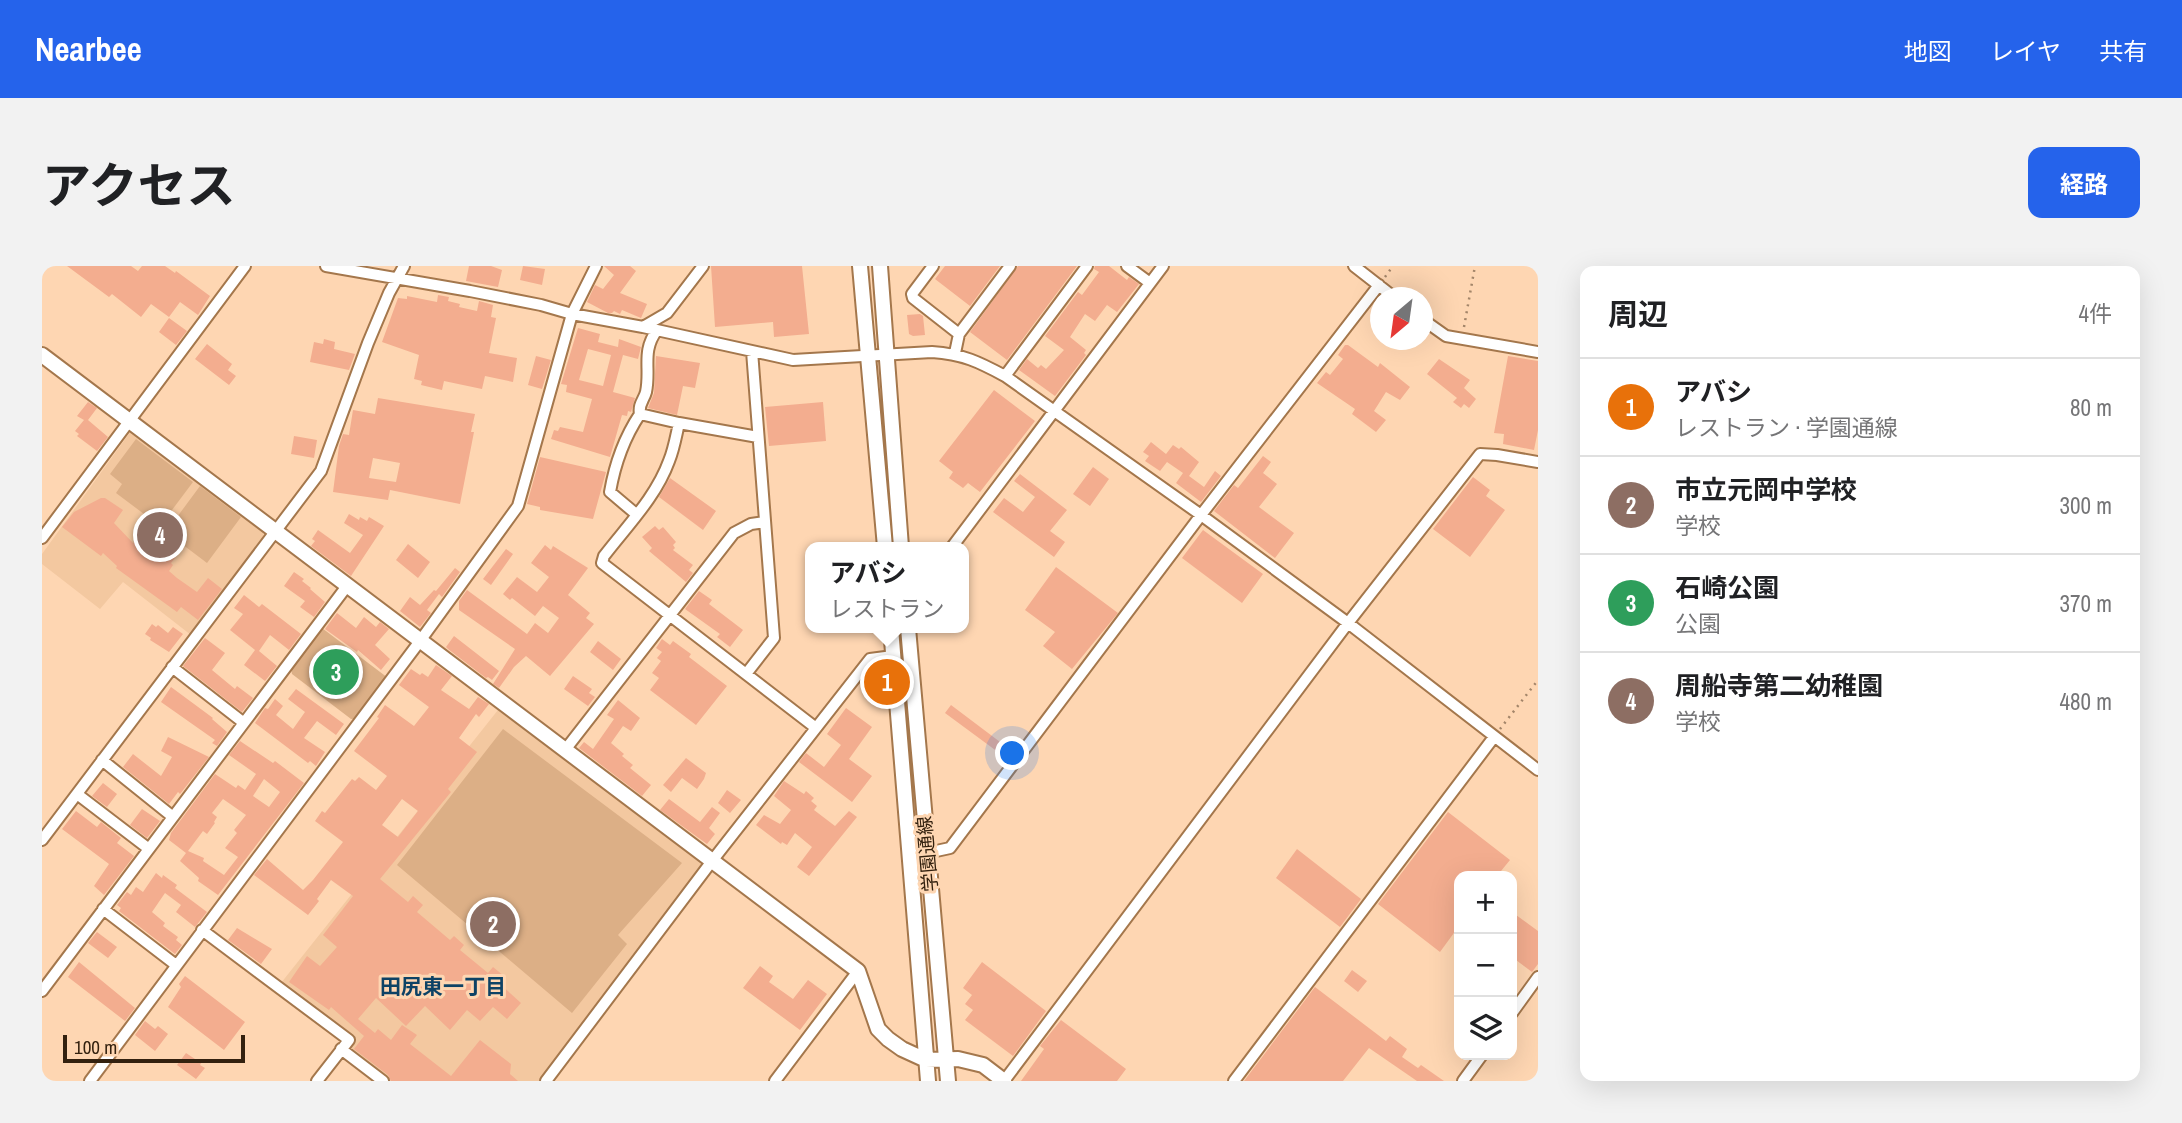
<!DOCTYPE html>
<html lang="ja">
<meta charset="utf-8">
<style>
body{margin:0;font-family:"Archivo Narrow","Noto Sans JP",sans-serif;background:#f2f2f2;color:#202124}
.controls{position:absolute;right:21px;bottom:21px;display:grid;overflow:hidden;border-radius:14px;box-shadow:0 7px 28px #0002}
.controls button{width:63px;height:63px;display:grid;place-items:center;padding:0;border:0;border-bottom:2px solid #e0e0e0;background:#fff;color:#202124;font:35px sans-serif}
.compass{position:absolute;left:1328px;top:21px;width:63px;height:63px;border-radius:50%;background:#fff;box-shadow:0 7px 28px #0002;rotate:209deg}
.scale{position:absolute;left:21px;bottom:18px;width:182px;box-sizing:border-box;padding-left:7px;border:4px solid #33210f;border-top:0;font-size:19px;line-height:24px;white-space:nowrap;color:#33210f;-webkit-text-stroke:5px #fed6b2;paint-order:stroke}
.you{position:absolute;left:971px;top:488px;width:24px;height:24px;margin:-18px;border:5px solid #fff;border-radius:50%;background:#1a73e8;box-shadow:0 0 0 10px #1a73e833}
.badge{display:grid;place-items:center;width:46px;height:46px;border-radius:50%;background:#2563eb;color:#fff;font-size:23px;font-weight:700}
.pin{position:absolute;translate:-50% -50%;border:4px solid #fff;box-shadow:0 2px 7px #0006}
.popup{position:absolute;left:763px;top:276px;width:164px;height:91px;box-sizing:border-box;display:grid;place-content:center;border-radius:14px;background:#fff;filter:drop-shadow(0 2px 5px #0005);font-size:23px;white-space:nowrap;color:#757577}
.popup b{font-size:26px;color:#202124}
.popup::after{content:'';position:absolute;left:50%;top:100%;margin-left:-14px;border:14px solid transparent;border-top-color:#fff}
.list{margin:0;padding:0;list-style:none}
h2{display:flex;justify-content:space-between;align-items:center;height:91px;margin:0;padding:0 28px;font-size:30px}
h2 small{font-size:23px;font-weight:400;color:#757577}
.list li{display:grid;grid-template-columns:46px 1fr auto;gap:21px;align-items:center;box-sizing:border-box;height:98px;padding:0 28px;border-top:2px solid #e0e0e0}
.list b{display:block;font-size:26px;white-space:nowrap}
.list p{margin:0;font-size:23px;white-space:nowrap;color:#757577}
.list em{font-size:23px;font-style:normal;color:#757577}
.icon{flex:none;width:38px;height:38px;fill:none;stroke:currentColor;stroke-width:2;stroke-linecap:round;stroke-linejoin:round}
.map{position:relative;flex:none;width:1496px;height:815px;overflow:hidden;border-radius:14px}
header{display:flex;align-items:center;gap:42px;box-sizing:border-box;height:98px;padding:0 35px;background:#2563eb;color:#fff}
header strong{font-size:33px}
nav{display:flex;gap:38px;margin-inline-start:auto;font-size:24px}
.intro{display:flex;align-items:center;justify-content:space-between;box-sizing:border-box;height:168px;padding:0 42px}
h1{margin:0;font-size:49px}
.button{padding:18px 32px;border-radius:14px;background:#2563eb;color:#fff;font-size:24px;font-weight:700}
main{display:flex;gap:42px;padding:0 42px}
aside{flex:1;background:#fff;border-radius:14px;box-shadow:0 7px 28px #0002}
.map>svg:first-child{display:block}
</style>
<header>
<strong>Nearbee</strong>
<nav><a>地図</a><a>レイヤ</a><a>共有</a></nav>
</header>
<div class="intro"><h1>アクセス</h1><a class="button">経路</a></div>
<main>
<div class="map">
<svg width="1496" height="815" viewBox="0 0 1496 815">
<rect width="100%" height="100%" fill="#fed6b2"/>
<path fill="#f3c8a0" d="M 89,165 L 221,265 L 222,272 L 149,369 L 81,316 L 58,343 L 0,298 L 0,288 Z
M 456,444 L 659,595 L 659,599 L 497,815 L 346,815 L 305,784 L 314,772 L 239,717 Z"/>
<path fill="#dcaf86" d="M 94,173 L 151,216 L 118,260 L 74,227 L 80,218 L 68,208 Z
M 158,220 L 199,251 L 165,297 L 124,266 Z
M 280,362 L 346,412 L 314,453 L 309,453 L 250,408 L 249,403 Z
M 461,463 L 640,597 L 576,669 L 585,678 L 530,747 L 355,599 Z"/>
<path fill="#f3ad8f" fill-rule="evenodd" d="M 25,0 L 89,0 L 96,5 L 100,0 L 123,0 L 133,7 L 134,5 L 168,30 L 156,49 L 138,36 L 127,51 L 109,38 L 99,51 L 70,28 L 67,31 Z
M 427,0 L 449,0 L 460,4 L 456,21 L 424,15 Z
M 481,0 L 503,3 L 500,19 L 478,14 Z
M 562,0 L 588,0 L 594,5 L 578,27 L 605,38 L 599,52 L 580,44 L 578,48 L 572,45 L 570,47 L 566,47 L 545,36 L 553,19 L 561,23 L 572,9 Z
M 669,0 L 760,0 L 767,68 L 732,71 L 731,56 L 673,61 Z
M 903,0 L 958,0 L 928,40 L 893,13 Z
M 976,0 L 1035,0 L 965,94 L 928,66 Z
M 1053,0 L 1067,0 L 1085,14 L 1087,11 L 1097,18 L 1075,46 L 1065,39 L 1053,55 L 1043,48 L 1028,71 L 1044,84 L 1042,87 L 1044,89 L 1013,130 L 977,104 L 985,93 L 996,102 L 999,99 L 1004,103 L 1022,84 L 1003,70 L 1036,26 L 1040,29 L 1057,6 L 1052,3 Z
M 396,29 L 407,31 L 406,35 L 418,38 L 417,41 L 435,45 L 437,35 L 451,39 L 449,51 L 454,52 L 447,87 L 475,92 L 471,116 L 443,110 L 440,123 L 402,115 L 400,124 L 379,119 L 380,115 L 372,113 L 377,89 L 340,76 L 356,32 L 365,33 L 365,30 L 395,36 Z
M 878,48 L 881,50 L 883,69 L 871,70 L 867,68 L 865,49 Z
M 127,52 L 145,65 L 134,79 L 117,66 Z
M 536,62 L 558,68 L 556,76 L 576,81 L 577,73 L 599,81 L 596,93 L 581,89 L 571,126 L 593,132 L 589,146 L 586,145 L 585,150 L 580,149 L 568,191 L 509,173 L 512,164 L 516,165 L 518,161 L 541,166 L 550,133 L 524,126 L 525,119 L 519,118 ZM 546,83 L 569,89 L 561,120 L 537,114 Z
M 282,73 L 293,76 L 292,83 L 313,88 L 307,104 L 268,96 L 272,76 L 281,78 Z
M 165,78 L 190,98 L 186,104 L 194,110 L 187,119 L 153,93 Z
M 1303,79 L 1306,79 L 1336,101 L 1338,97 L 1368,121 L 1358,134 L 1344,126 L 1332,145 L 1344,154 L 1334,166 L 1310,148 L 1313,143 L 1275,117 L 1284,106 L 1288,109 L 1301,93 L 1296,89 Z
M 494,90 L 509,94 L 500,123 L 486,119 Z
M 614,90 L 658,97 L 653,122 L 641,120 L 635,149 L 606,142 L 612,127 Z
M 1466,90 L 1496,95 L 1496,164 L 1492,184 L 1461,178 L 1462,168 L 1452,167 Z
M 1397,93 L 1428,114 L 1422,122 L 1434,133 L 1427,142 L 1422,138 L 1419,142 L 1411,136 L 1415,132 L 1385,108 Z
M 952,124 L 993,155 L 938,226 L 926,217 L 921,222 L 907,212 L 911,206 L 897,195 Z
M 336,132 L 433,148 L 429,166 L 432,166 L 418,238 L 348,224 L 346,234 L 291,226 L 297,180 L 301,168 L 307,169 L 311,144 L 333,148 ZM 331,192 L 358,197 L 354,216 L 327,212 Z
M 46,136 L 55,142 L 46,154 L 66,171 L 55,185 L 35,170 L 37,168 L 33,165 L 42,154 L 35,150 Z
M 781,136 L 784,175 L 727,180 L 723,141 Z
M 252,170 L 275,174 L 272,192 L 249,188 Z
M 1109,176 L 1124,188 L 1131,179 L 1137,183 L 1139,181 L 1157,196 L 1147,210 L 1162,221 L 1173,205 L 1179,210 L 1159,236 L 1134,217 L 1141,207 L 1125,196 L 1118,205 L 1103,195 L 1107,190 L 1101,186 Z
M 1221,190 L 1229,196 L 1221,207 L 1235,218 L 1217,241 L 1252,267 L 1233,292 L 1172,245 L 1192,219 L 1196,222 Z
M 498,191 L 564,206 L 551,253 L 498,244 L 498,241 L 485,238 Z
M 1051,201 L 1067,213 L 1048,240 L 1031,228 Z
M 978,208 L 1025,244 L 1008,265 L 1023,276 L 1012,291 L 951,246 L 962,232 L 981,246 L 993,231 L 972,215 Z
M 1431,211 L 1448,224 L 1444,230 L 1463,244 L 1428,291 L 1391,263 Z
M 628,212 L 674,245 L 661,264 L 617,231 Z
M 59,232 L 63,232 L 81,244 L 72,257 L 91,277 L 101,273 L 105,280 L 117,289 L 125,278 L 137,287 L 129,297 L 131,299 L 127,305 L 135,312 L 155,326 L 166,312 L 180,323 L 156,354 L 139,341 L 135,346 L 74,302 L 75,300 L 61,287 L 59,290 L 20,261 L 32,246 Z
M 307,248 L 317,254 L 318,251 L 325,255 L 327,251 L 342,260 L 309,310 L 269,280 L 273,275 L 270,273 L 276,264 L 308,287 L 321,269 L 302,257 Z
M 613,260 L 617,264 L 621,261 L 634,276 L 631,279 L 633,282 L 631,284 L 651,299 L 647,304 L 651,307 L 644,316 L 607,285 L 610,282 L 600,271 Z
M 1161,264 L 1221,308 L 1200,337 L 1140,292 Z
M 366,278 L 388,296 L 376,312 L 354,294 Z
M 503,279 L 509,284 L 511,280 L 546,302 L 526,329 L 548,347 L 544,352 L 552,358 L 508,410 L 484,390 L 472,401 L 457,422 L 451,418 L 473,383 L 417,344 L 417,335 L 425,324 L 485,368 L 493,357 L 506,367 L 517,352 L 501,340 L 493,350 L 470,332 L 468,334 L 461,328 L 475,311 L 495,326 L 507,311 L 489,297 Z
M 464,283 L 471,288 L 449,319 L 441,313 Z
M 1014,301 L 1076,347 L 1030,403 L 1001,380 L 1013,366 L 983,344 Z
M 413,302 L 418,306 L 400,331 L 397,328 L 385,344 L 389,347 L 378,361 L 358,345 L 368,331 L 378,339 L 392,324 L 394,325 Z
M 252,306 L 262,313 L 260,315 L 269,322 L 268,323 L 283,336 L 272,351 L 258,341 L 263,335 L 242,320 Z
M 657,325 L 670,334 L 667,338 L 701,364 L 688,381 L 675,371 L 678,368 L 643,343 Z
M 202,329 L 217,341 L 220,338 L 259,368 L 247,384 L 228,369 L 217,385 L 235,400 L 223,415 L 202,399 L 213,384 L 188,364 L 201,348 L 192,342 Z
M 295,347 L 314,362 L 322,351 L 334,361 L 338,356 L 347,363 L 333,379 L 348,393 L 339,404 L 316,384 L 315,386 L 283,363 Z
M 110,358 L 114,361 L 116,359 L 126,367 L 131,361 L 141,368 L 127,386 L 108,374 L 109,372 L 103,368 Z
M 412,370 L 457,405 L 450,414 L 446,411 L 444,412 L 406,383 L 404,381 Z
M 163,372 L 183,387 L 170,404 L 193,423 L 195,420 L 211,432 L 200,446 L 141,400 Z
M 620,373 L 628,379 L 631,375 L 649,388 L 647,391 L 685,420 L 654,459 L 608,424 L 617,412 L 610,407 L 619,395 L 615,392 L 620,386 L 614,382 Z
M 556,375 L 579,393 L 571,404 L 548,386 Z
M 394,399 L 410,410 L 399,424 L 427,443 L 436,431 L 447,438 L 437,451 L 434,448 L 417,472 L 435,486 L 406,523 L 409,526 L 338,613 L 366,636 L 371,630 L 381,639 L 375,646 L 408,674 L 412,670 L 422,679 L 418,684 L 446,707 L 451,701 L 462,710 L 456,716 L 479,737 L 465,753 L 451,741 L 438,755 L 425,744 L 408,764 L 383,740 L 364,760 L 334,732 L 316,753 L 333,767 L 336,763 L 349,774 L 360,759 L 375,769 L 368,778 L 409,810 L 438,774 L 469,798 L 468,808 L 476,815 L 349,815 L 346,809 L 312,783 L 322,770 L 289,741 L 287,744 L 247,716 L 265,690 L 278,700 L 295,681 L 281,669 L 311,630 L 289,614 L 275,633 L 277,635 L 266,649 L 212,609 L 225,593 L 261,624 L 271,614 L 301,576 L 273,555 L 280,545 L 283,547 L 310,513 L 313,515 L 317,511 L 334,524 L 345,510 L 312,485 L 337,452 L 335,451 L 343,439 L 372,460 L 387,441 L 357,419 L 369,403 L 378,409 L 380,407 L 386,411 ZM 360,533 L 376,545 L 356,571 L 340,559 Z
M 531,410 L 550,423 L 547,427 L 553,431 L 546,440 L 522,423 Z
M 129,421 L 171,452 L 170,453 L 185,466 L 175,480 L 170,477 L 173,474 L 119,436 Z
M 254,423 L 302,458 L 294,469 L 275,455 L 262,472 L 283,486 L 274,500 L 268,495 L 266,497 L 213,457 L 223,442 L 226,443 L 233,433 L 241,440 L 234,449 L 251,463 L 263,446 L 246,433 Z
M 576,434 L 598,452 L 589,465 L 581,460 L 569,477 L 582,488 L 580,490 L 591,499 L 588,502 L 609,519 L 600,530 L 537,482 L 542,476 L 551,483 L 572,453 L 565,449 Z
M 909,439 L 970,485 L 964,492 L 903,447 Z
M 804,442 L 830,461 L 807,493 L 830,510 L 810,536 L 757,496 L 764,487 L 782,501 L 799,479 L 785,468 Z
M 126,471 L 167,491 L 138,528 L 136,526 L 127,538 L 81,501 L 91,488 L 119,510 L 130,491 L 119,485 Z
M 198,475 L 231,497 L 233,495 L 262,517 L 176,629 L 156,615 L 157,612 L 138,595 L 144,587 L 127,574 L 129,567 L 173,508 L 194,522 L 196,519 L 203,524 L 214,508 L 187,489 ZM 222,513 L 238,526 L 227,541 L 211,530 ZM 181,533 L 204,549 L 192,564 L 195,567 L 183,582 L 196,591 L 182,609 L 161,595 L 162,592 L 146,585 L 161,565 L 165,568 L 173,557 L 172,556 L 175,551 L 170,547 Z
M 644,492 L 664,507 L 662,513 L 655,523 L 640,512 L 629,526 L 621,519 Z
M 742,515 L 762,528 L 764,525 L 772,532 L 769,535 L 775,540 L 772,544 L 793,560 L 807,545 L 815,551 L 767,610 L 755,601 L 770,581 L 753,567 L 745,579 L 740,576 L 739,578 L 714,559 L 722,549 L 738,558 L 749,544 L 732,530 Z
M 61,517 L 75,528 L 65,541 L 50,530 Z
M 685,524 L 699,534 L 688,547 L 676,537 Z
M 627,533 L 658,556 L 670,541 L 678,547 L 667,562 L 673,568 L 665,578 L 618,544 Z
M 100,543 L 118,555 L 105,572 L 88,559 Z
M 34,545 L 55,561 L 59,556 L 79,572 L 75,577 L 92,590 L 62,629 L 52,620 L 67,598 L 20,563 Z
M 1406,546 L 1468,594 L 1459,605 L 1467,610 L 1417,610 L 1417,660 L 1398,686 L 1336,638 Z
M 1255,583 L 1319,633 L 1298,661 L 1234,612 Z
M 114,607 L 120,612 L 121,609 L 135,619 L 133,622 L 165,646 L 153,661 L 134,646 L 139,639 L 123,627 L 110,646 L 123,657 L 121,660 L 136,671 L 134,674 L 140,679 L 133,688 L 77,645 L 79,642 L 75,639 L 85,626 L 89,629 L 94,621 L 101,626 Z
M 1470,646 L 1496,665 L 1496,698 L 1490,706 L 1470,691 Z
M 195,662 L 230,683 L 219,698 L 186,674 Z
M 55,666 L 75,681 L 66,692 L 46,677 Z
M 37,696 L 93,742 L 83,755 L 26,711 Z
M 940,696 L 1004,745 L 971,790 L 923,754 L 931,744 L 923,738 L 930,729 L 921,722 Z
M 718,700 L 731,710 L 727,716 L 751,733 L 766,714 L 785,728 L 758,764 L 701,722 Z
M 1310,704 L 1325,715 L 1316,726 L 1302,715 Z
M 143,710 L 203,756 L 182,784 L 126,741 L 139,721 L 137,718 Z
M 1273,721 L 1344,775 L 1348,770 L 1365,783 L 1360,791 L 1376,802 L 1379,799 L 1402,815 L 1375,815 L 1327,782 L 1301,815 L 1202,815 Z
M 1019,754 L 1084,803 L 1075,815 L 979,815 L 1002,783 L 998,780 Z
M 103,755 L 113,763 L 116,760 L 126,768 L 113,785 L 93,769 Z
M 144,787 L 159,797 L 158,799 L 163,802 L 154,813 L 135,799 Z"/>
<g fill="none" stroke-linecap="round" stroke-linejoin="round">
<g stroke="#a4774c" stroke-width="14">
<path id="minor" d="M 284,0 L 428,25 L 499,39 L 530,48 L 601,61 L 625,47 L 661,0
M 891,0 L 870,28 L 871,32 L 917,68 L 913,87
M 1085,0 L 1108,17
M 1312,0 L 1353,32
M 1380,53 L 1404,70 L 1496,86
M 601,61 L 751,94 L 890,86 C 921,88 937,96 963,110 L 1159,249 L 1306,357 L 1496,504
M 615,64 C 599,86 609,102 604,126 C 602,134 596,138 598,148 L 637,157 L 716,171
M 917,68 L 968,0
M 963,110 L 1045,0
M 637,157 C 634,170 632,183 627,195 C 614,231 585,260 562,290 L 560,297 L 774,462
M 594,248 L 568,226 C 573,197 582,172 598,148
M 0,272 L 203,0
M 910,281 L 1121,0
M 130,401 L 202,457
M 704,408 L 732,372 L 710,85
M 523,484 L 692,267 L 709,258 L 723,256
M 60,494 L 131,551
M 35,528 L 107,583
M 0,574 L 279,205 L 326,77 L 347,27 L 362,0
M 885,587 L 908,582 L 1159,249 L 1337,19
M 61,643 L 134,699
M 160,664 L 307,774 L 275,815
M 0,725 L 305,320
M 1470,747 L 1496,711
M 299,783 L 341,815
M 48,815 L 378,375 L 476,240 L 530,48 L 554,0
M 504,815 L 670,595 L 828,393 L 851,390
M 733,815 L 816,705
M 962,815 L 1306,357 L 1438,188 L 1455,189 L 1496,196
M 1192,815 L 1452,471
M 1421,815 L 1440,789"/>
</g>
<g stroke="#a4774c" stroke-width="18">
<path id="tertiary" d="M 818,0 L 843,281
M 838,0 L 859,281
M 0,89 L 816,705 L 836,763 L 846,773 L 860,783 L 884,794 L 916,793 L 941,799 L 962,815
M 849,362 L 886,815
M 866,362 L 906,815"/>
</g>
<path stroke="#a38569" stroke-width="2.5" stroke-dasharray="2 5" stroke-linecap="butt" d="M 1343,11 L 1351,0
M 1422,61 L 1433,0
M 1458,463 L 1496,414"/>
<use href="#minor" stroke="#fff" stroke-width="10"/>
<use href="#tertiary" stroke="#fff" stroke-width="14"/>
</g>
<g text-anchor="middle" stroke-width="6" stroke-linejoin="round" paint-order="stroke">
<g font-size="19" fill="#33210f" stroke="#fed6b2">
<text transform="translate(885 588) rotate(-95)" y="7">学園通線</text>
</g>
<g font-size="21" font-weight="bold" fill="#0d4265" stroke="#fed6b2">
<text x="401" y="728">田尻東一丁目</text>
</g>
</g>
</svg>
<div class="controls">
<button>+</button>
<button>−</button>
<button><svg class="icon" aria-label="layers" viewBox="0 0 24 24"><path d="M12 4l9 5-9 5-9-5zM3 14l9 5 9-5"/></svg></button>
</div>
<svg class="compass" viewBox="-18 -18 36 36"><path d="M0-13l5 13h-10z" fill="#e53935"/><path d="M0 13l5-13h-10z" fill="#757577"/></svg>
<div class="scale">100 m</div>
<div class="you"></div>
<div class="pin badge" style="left:845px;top:416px;background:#e8710a">1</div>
<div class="popup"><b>アバシ</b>レストラン</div>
<div class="pin badge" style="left:451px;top:658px;background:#8d6e63">2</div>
<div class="pin badge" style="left:294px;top:406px;background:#2e9e5b">3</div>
<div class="pin badge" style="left:118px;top:269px;background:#8d6e63">4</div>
</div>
<aside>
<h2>周辺<small>4件</small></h2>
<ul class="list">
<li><span class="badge" style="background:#e8710a">1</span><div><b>アバシ</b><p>レストラン · 学園通線</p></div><em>80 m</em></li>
<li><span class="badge" style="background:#8d6e63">2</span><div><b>市立元岡中学校</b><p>学校</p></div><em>300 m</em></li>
<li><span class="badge" style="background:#2e9e5b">3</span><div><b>石崎公園</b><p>公園</p></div><em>370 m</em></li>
<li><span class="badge" style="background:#8d6e63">4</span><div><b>周船寺第二幼稚園</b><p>学校</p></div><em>480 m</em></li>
</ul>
</aside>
</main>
